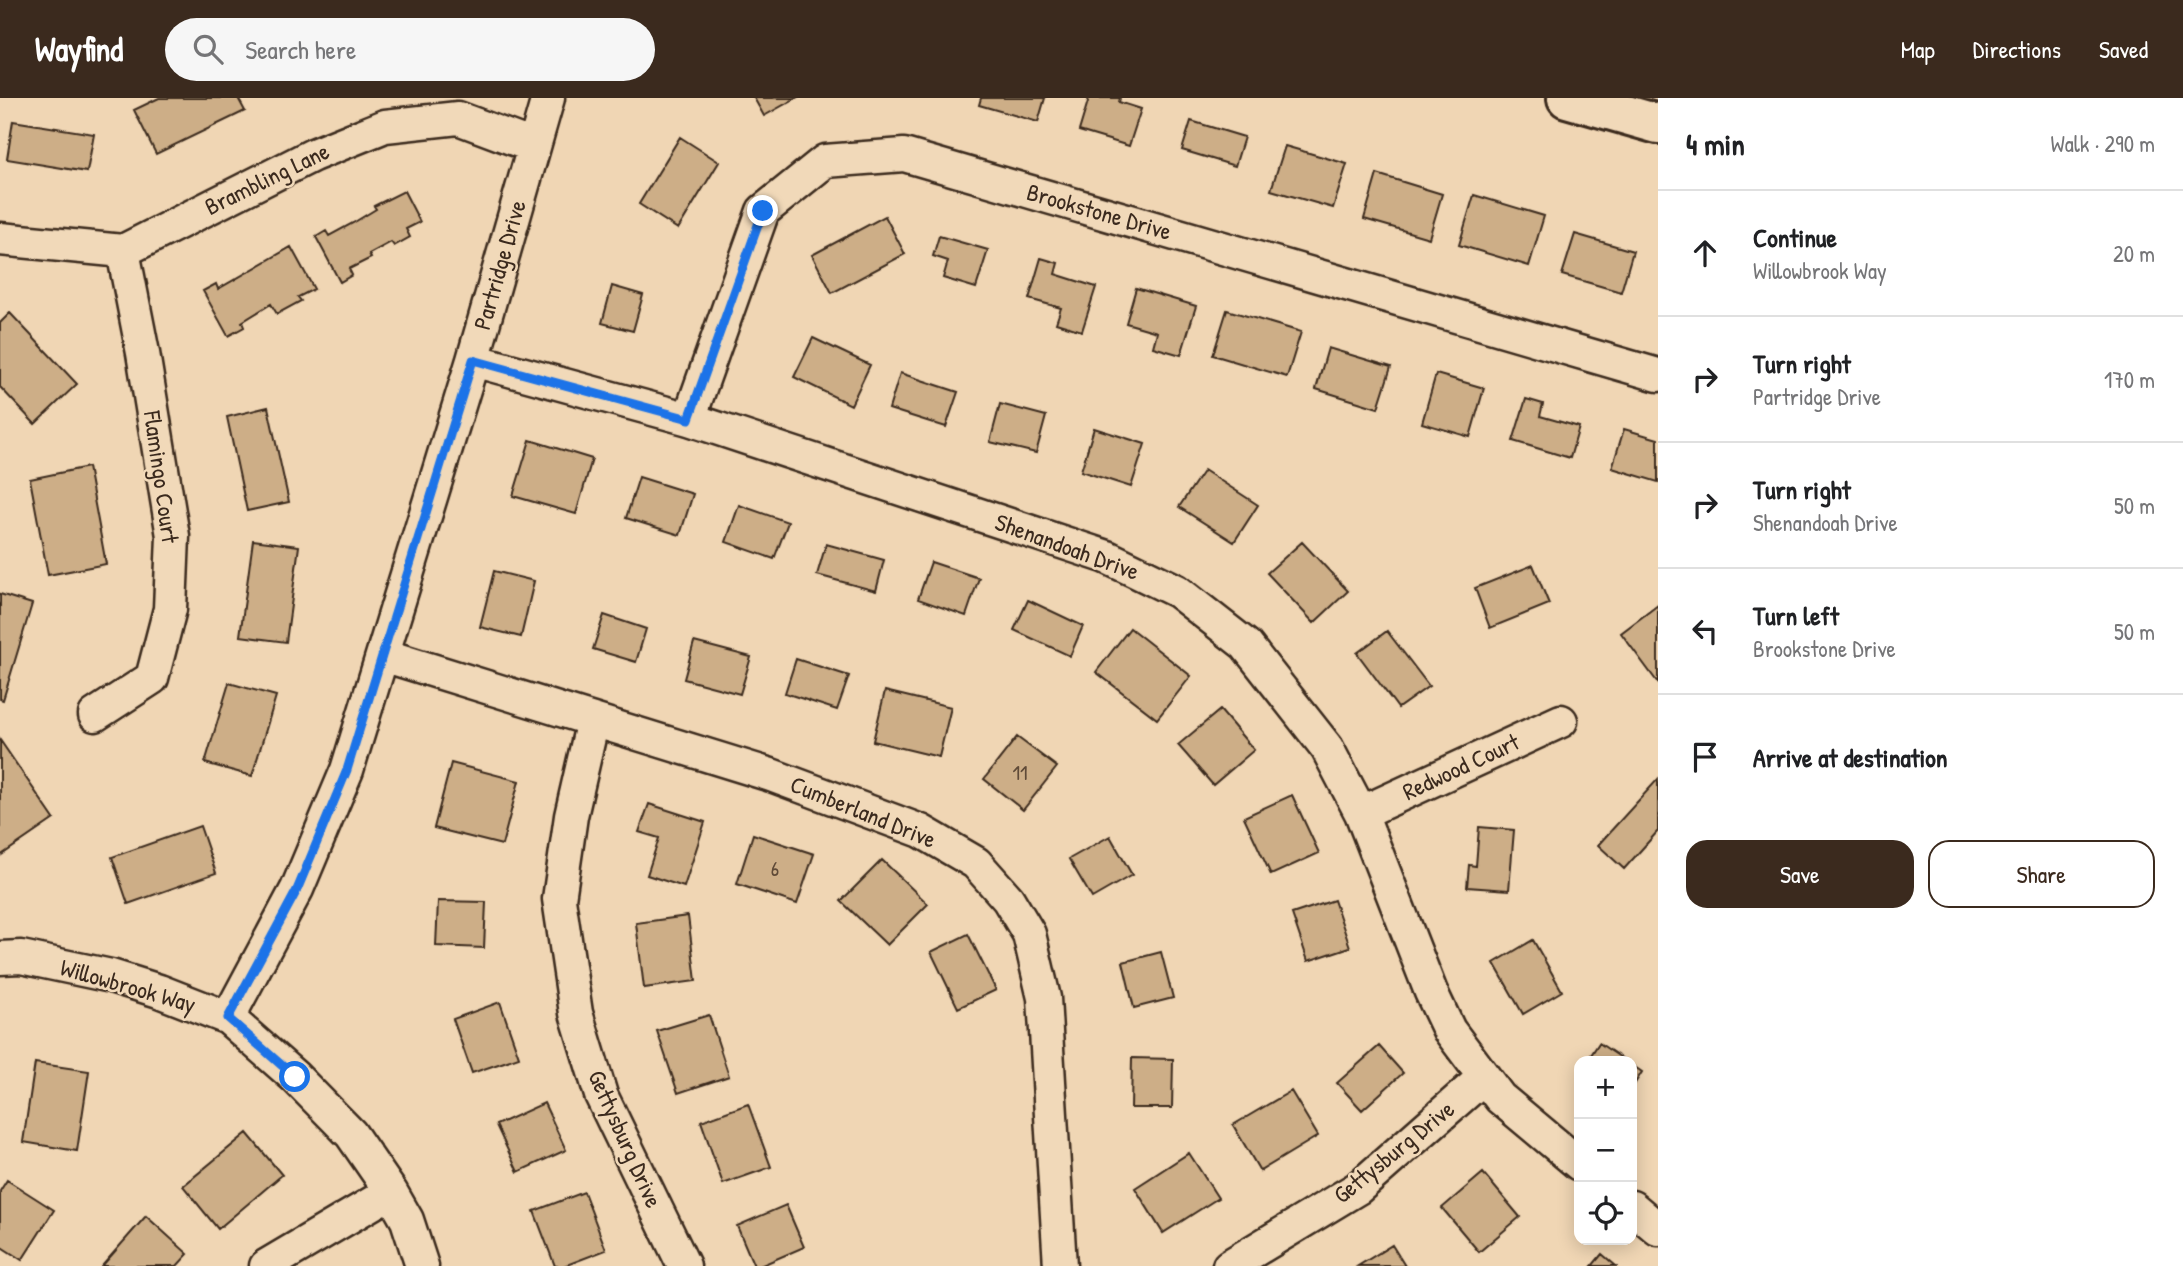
<!DOCTYPE html>
<meta charset="utf-8">
<style>
body{margin:0;font-family:"Patrick Hand",sans-serif;background:#f6f6f6;color:#202124}
.controls{position:absolute;right:21px;bottom:21px;display:grid;overflow:hidden;border-radius:14px;box-shadow:0 4px 18px #0003}
.controls button{width:63px;height:63px;display:grid;place-items:center;padding:0;border:0;border-bottom:2px solid #e0e0e0;background:#fff;color:#202124;font:35px sans-serif}
.stop{position:absolute;width:21px;height:21px;margin:-16px;border:5px solid #1a73e8;border-radius:50%;background:#fff}
.stop.end{background:#1a73e8;border-color:#fff;box-shadow:0 2px 7px #0008}
.list{margin:0;padding:0;list-style:none}
h2{display:flex;justify-content:space-between;align-items:center;height:91px;margin:0;padding:0 28px;font-size:30px}
h2 small{font-size:23px;font-weight:400;color:#757577}
.list li{display:grid;grid-template-columns:46px 1fr auto;gap:21px;align-items:center;box-sizing:border-box;height:126px;padding:0 28px;border-top:2px solid #e0e0e0}
.list b{display:block;font-size:26px;white-space:nowrap}
.list p{margin:0;font-size:23px;white-space:nowrap;color:#757577}
.list em{font-size:23px;font-style:normal;color:#757577}
.actions{display:flex;gap:14px;padding:21px 28px}
.actions a{flex:1;padding:16px 0;border:2px solid #3b2a1e;border-radius:21px;text-align:center;font-size:24px;color:#3b2a1e}
.actions .main{background:#3b2a1e;color:#fff}
.icon{flex:none;width:38px;height:38px;fill:none;stroke:currentColor;stroke-width:2;stroke-linecap:round;stroke-linejoin:round}
.map{position:relative;flex:none;width:1658px;height:1168px;overflow:hidden}
header{display:flex;align-items:center;gap:42px;box-sizing:border-box;height:98px;padding:0 35px;background:#3b2a1e;color:#fff}
header strong{font-size:33px}
nav{display:flex;gap:38px;margin-inline-start:auto;font-size:24px}
.search{width:490px;height:63px;background:#f6f6f6;display:flex;align-items:center;gap:18px;box-sizing:border-box;padding:0 24px;border-radius:38px;color:#757577;font-size:26px}
main{display:flex}
aside{flex:1;background:#fff}
.map>svg:first-child{display:block}
</style>
<header>
<strong>Wayfind</strong>
<div class="search"><svg class="icon" aria-label="search" viewBox="0 0 24 24"><circle cx="10" cy="10" r="6"/><path d="M15 15l6 6"/></svg>Search here</div>
<nav><a>Map</a><a>Directions</a><a>Saved</a></nav>
</header>
<main>
<div class="map">
<svg width="1658" height="1168" viewBox="0 0 1658 1168">
<rect width="100%" height="100%" fill="#f0d6b4"/>
<filter id="ink" filterUnits="userSpaceOnUse"><feTurbulence type="fractalNoise" baseFrequency=".0143" numOctaves="2"/><feDisplacementMap in="SourceGraphic" scale="14" xChannelSelector="R" yChannelSelector="G"/><feConvolveMatrix kernelMatrix="1 2 1 2 8 2 1 2 1" color-interpolation-filters="sRGB"/></filter>
<g filter="url(#ink)">
<path fill="#cdae87" stroke="#3b2a1e" stroke-width="2" d="M 159,0 L 238,0 L 245,13 L 156,56 L 134,12 Z
M 754,0 L 796,0 L 764,18 Z
M 981,0 L 1045,0 L 1038,24 L 979,7 Z
M 1089,0 L 1120,0 L 1119,4 L 1141,11 L 1129,48 L 1079,33 Z
M 13,23 L 94,36 L 87,74 L 7,61 Z
M 1191,23 L 1244,39 L 1235,68 L 1182,52 Z
M 680,39 L 719,64 L 678,131 L 639,106 Z
M 1285,48 L 1347,66 L 1333,110 L 1271,92 Z
M 1377,76 L 1442,96 L 1429,140 L 1364,121 Z
M 404,93 L 420,124 L 406,131 L 410,139 L 394,148 L 391,144 L 369,156 L 371,160 L 349,171 L 352,177 L 340,184 L 316,139 L 326,133 L 329,138 L 353,125 L 376,111 L 374,108 Z
M 1474,97 L 1544,118 L 1529,168 L 1459,147 Z
M 885,118 L 905,156 L 832,195 L 812,157 Z
M 1575,136 L 1633,153 L 1621,194 L 1562,177 Z
M 939,138 L 988,152 L 976,190 L 943,180 L 948,163 L 933,158 Z
M 291,149 L 314,191 L 298,199 L 301,203 L 277,216 L 271,206 L 242,224 L 244,229 L 228,238 L 203,193 L 216,186 L 218,191 Z
M 1041,160 L 1058,165 L 1055,176 L 1096,189 L 1082,233 L 1056,225 L 1061,210 L 1029,201 Z
M 612,188 L 643,197 L 633,233 L 602,225 Z
M 1136,190 L 1196,208 L 1181,257 L 1153,249 L 1157,234 L 1126,225 Z
M 1227,212 L 1301,234 L 1287,279 L 1213,257 Z
M 10,215 L 77,286 L 35,326 L 0,289 L 0,225 Z
M 813,240 L 870,267 L 851,307 L 794,279 Z
M 1328,250 L 1391,269 L 1378,310 L 1316,291 Z
M 900,275 L 958,294 L 946,329 L 889,311 Z
M 1436,276 L 1484,290 L 1470,339 L 1422,325 Z
M 1526,301 L 1543,306 L 1540,318 L 1579,329 L 1570,360 L 1513,343 Z
M 1000,306 L 1046,318 L 1036,355 L 990,344 Z
M 268,309 L 289,404 L 247,413 L 227,319 Z
M 1094,330 L 1145,346 L 1131,389 L 1081,373 Z
M 1624,331 L 1658,341 L 1658,384 L 1612,370 Z
M 530,342 L 592,361 L 576,416 L 513,398 Z
M 88,369 L 106,466 L 48,477 L 30,381 Z
M 1204,372 L 1258,407 L 1234,444 L 1179,409 Z
M 639,379 L 693,396 L 680,437 L 626,420 Z
M 739,407 L 788,424 L 774,461 L 726,444 Z
M 253,442 L 299,448 L 286,544 L 240,538 Z
M 1302,444 L 1348,493 L 1314,525 L 1267,475 Z
M 826,446 L 884,462 L 876,493 L 817,477 Z
M 931,464 L 979,480 L 966,518 L 918,501 Z
M 1533,467 L 1549,506 L 1490,530 L 1475,490 Z
M 494,473 L 534,483 L 521,539 L 480,529 Z
M 0,496 L 32,506 L 3,602 L 0,601 Z
M 1028,502 L 1083,528 L 1070,558 L 1014,532 Z
M 1658,507 L 1658,585 L 1621,535 Z
M 604,517 L 646,531 L 636,564 L 593,551 Z
M 1130,530 L 1191,578 L 1157,621 L 1096,574 Z
M 1387,533 L 1429,588 L 1398,610 L 1357,555 Z
M 694,544 L 751,559 L 740,596 L 684,581 Z
M 796,561 L 849,578 L 837,612 L 785,595 Z
M 229,585 L 276,598 L 252,678 L 205,665 Z
M 885,593 L 951,609 L 939,659 L 873,643 Z
M 1220,612 L 1254,652 L 1213,687 L 1178,647 Z
M 1017,639 L 1057,669 L 1023,712 L 984,681 Z
M 0,642 L 54,721 L 0,758 Z
M 451,665 L 519,683 L 502,747 L 434,730 Z
M 1658,681 L 1658,733 L 1624,771 L 1598,747 Z
M 1292,697 L 1319,755 L 1271,777 L 1244,719 Z
M 649,706 L 705,724 L 684,789 L 647,777 L 659,740 L 639,734 Z
M 200,728 L 216,775 L 128,806 L 112,759 Z
M 1479,729 L 1514,732 L 1509,792 L 1467,789 L 1469,767 L 1476,768 Z
M 753,736 L 814,756 L 797,806 L 737,786 Z
M 1110,738 L 1132,777 L 1092,800 L 1069,761 Z
M 882,762 L 928,806 L 887,847 L 841,803 Z
M 1334,802 L 1350,849 L 1308,863 L 1292,816 Z
M 438,803 L 486,804 L 484,850 L 436,848 Z
M 688,818 L 696,883 L 644,890 L 636,825 Z
M 968,836 L 996,892 L 958,910 L 931,854 Z
M 1533,842 L 1562,893 L 1523,916 L 1494,865 Z
M 1161,854 L 1173,900 L 1134,910 L 1123,864 Z
M 500,904 L 519,959 L 472,975 L 453,921 Z
M 709,917 L 729,978 L 678,995 L 657,933 Z
M 1599,945 L 1626,963 L 1587,963 Z
M 1379,948 L 1403,975 L 1362,1012 L 1337,985 Z
M 1132,960 L 1173,961 L 1172,1010 L 1131,1010 Z
M 35,965 L 89,973 L 77,1053 L 23,1044 Z
M 1632,967 L 1642,974 L 1632,990 Z
M 1291,993 L 1318,1038 L 1260,1073 L 1233,1027 Z
M 544,1005 L 566,1052 L 518,1074 L 496,1027 Z
M 748,1006 L 771,1069 L 723,1086 L 701,1023 Z
M 247,1035 L 282,1077 L 218,1131 L 183,1088 Z
M 1189,1055 L 1218,1100 L 1163,1135 L 1135,1090 Z
M 1483,1075 L 1520,1119 L 1479,1154 L 1442,1110 Z
M 7,1082 L 54,1112 L 22,1162 L 0,1148 L 0,1093 Z
M 584,1094 L 606,1152 L 564,1168 L 555,1168 L 534,1113 Z
M 786,1107 L 804,1149 L 760,1168 L 754,1168 L 737,1128 Z
M 146,1118 L 188,1156 L 177,1168 L 102,1168 Z
M 1392,1147 L 1405,1168 L 1358,1168 Z
M 1602,1156 L 1616,1168 L 1592,1168 Z"/>
<g fill="none" stroke-linecap="round" stroke-linejoin="round">
<g stroke="#3b2a1e" stroke-width="37">
<path id="street" d="M 0,141 L 123,153 L 313,57 L 385,28 L 458,20 L 533,48
M 473,262 L 689,321 L 1107,459 L 1177,493 L 1246,547 L 1327,650 L 1361,715 L 1431,894 L 1449,932 L 1500,1000 L 1579,1066
M 689,321 L 763,113 L 825,63 L 904,57 L 1658,277
M 383,557 L 771,677 L 921,733 L 976,765 L 1008,801 L 1029,836 L 1044,900 L 1060,1168
M 95,617 L 152,580 L 170,511 L 173,438 L 143,255 L 123,153
M 593,622 L 571,718 L 559,801 L 576,915 L 601,997 L 684,1168
M 1361,715 L 1561,623
M 0,860 L 21,859 L 111,878 L 159,893 L 228,920 L 295,979 L 351,1036 L 391,1094 L 407,1122 L 422,1168
M 228,920 L 297,791 L 347,672 L 473,262 L 548,0
M 1632,1109 L 1658,1131
M 266,1168 L 391,1094
M 1229,1168 L 1358,1090 L 1484,979"/>
</g>
<g stroke="#3b2a1e" stroke-width="44">
<path id="secondary" d="M 1567,0 L 1658,26"/>
</g>
<use href="#street" stroke="#f1d9b9" stroke-width="32"/>
<use href="#secondary" stroke="#f1d9b9" stroke-width="38"/>
</g>
</g>
<g fill="none" stroke-linecap="round" stroke-linejoin="round" filter="url(#ink)">
<path stroke="#1a73e8" stroke-width="9" d="M 295,979 L 228,920 L 297,792 L 347,672 L 473,262 L 689,321 L 763,113"/>
</g>
<g text-anchor="middle" stroke-width="5" stroke-linejoin="round" paint-order="stroke">
<g font-size="21" fill="#604b38">
<text x="1020" y="682">11</text>
<text x="775" y="778">6</text>
</g>
<g font-size="24" fill="#3b2a1e" stroke="#f1d9b9">
<text transform="translate(267 81) rotate(-26)" y="8">Brambling Lane</text>
<text transform="translate(1099 114) rotate(16)" y="8">Brookstone Drive</text>
<text transform="translate(500 167) rotate(-74)" y="8">Partridge Drive</text>
<text transform="translate(161 379) rotate(82)" y="8">Flamingo Court</text>
<text transform="translate(1067 449) rotate(20)" y="8">Shenandoah Drive</text>
<text transform="translate(1461 669) rotate(-25)" y="8">Redwood Court</text>
<text transform="translate(863 714) rotate(22)" y="8">Cumberland Drive</text>
<text transform="translate(128 888) rotate(16)" y="8">Willowbrook Way</text>
<text transform="translate(625 1041) rotate(66)" y="8">Gettysburg Drive</text>
<text transform="translate(1394 1054) rotate(-39)" y="8">Gettysburg Drive</text>
</g>
</g>
</svg>
<div class="controls">
<button>+</button>
<button>−</button>
<button><svg class="icon" aria-label="locate" viewBox="0 0 24 24"><circle cx="12" cy="12" r="6"/><path d="M12 2v4M12 18v4M2 12h4M18 12h4"/></svg></button>
</div>
<div class="stop" style="left:295px;top:979px"></div>
<div class="stop end" style="left:763px;top:113px"></div>
</div>
<aside>
<h2>4 min<small>Walk · 290 m</small></h2>
<ul class="list">
<li><svg class="icon" aria-label="ahead" viewBox="0 0 24 24"><path d="M12 20V5M6 11l6-6 6 6"/></svg><div><b>Continue</b><p>Willowbrook Way</p></div><em>20 m</em></li>
<li><svg class="icon" aria-label="right" viewBox="0 0 24 24"><path d="M7 20v-9h11M14 6l5 5-5 5"/></svg><div><b>Turn right</b><p>Partridge Drive</p></div><em>170 m</em></li>
<li><svg class="icon" aria-label="right" viewBox="0 0 24 24"><path d="M7 20v-9h11M14 6l5 5-5 5"/></svg><div><b>Turn right</b><p>Shenandoah Drive</p></div><em>50 m</em></li>
<li><svg class="icon" aria-label="left" viewBox="0 0 24 24"><path d="M17 20v-9H6M10 6l-5 5 5 5"/></svg><div><b>Turn left</b><p>Brookstone Drive</p></div><em>50 m</em></li>
<li><svg class="icon" aria-label="arrive" viewBox="0 0 24 24"><path d="M6 21V4h12l-3 4 3 4H6"/></svg><div><b>Arrive at destination</b></div></li>
</ul>
<div class="actions"><a class="main">Save</a><a>Share</a></div>
</aside>
</main>
